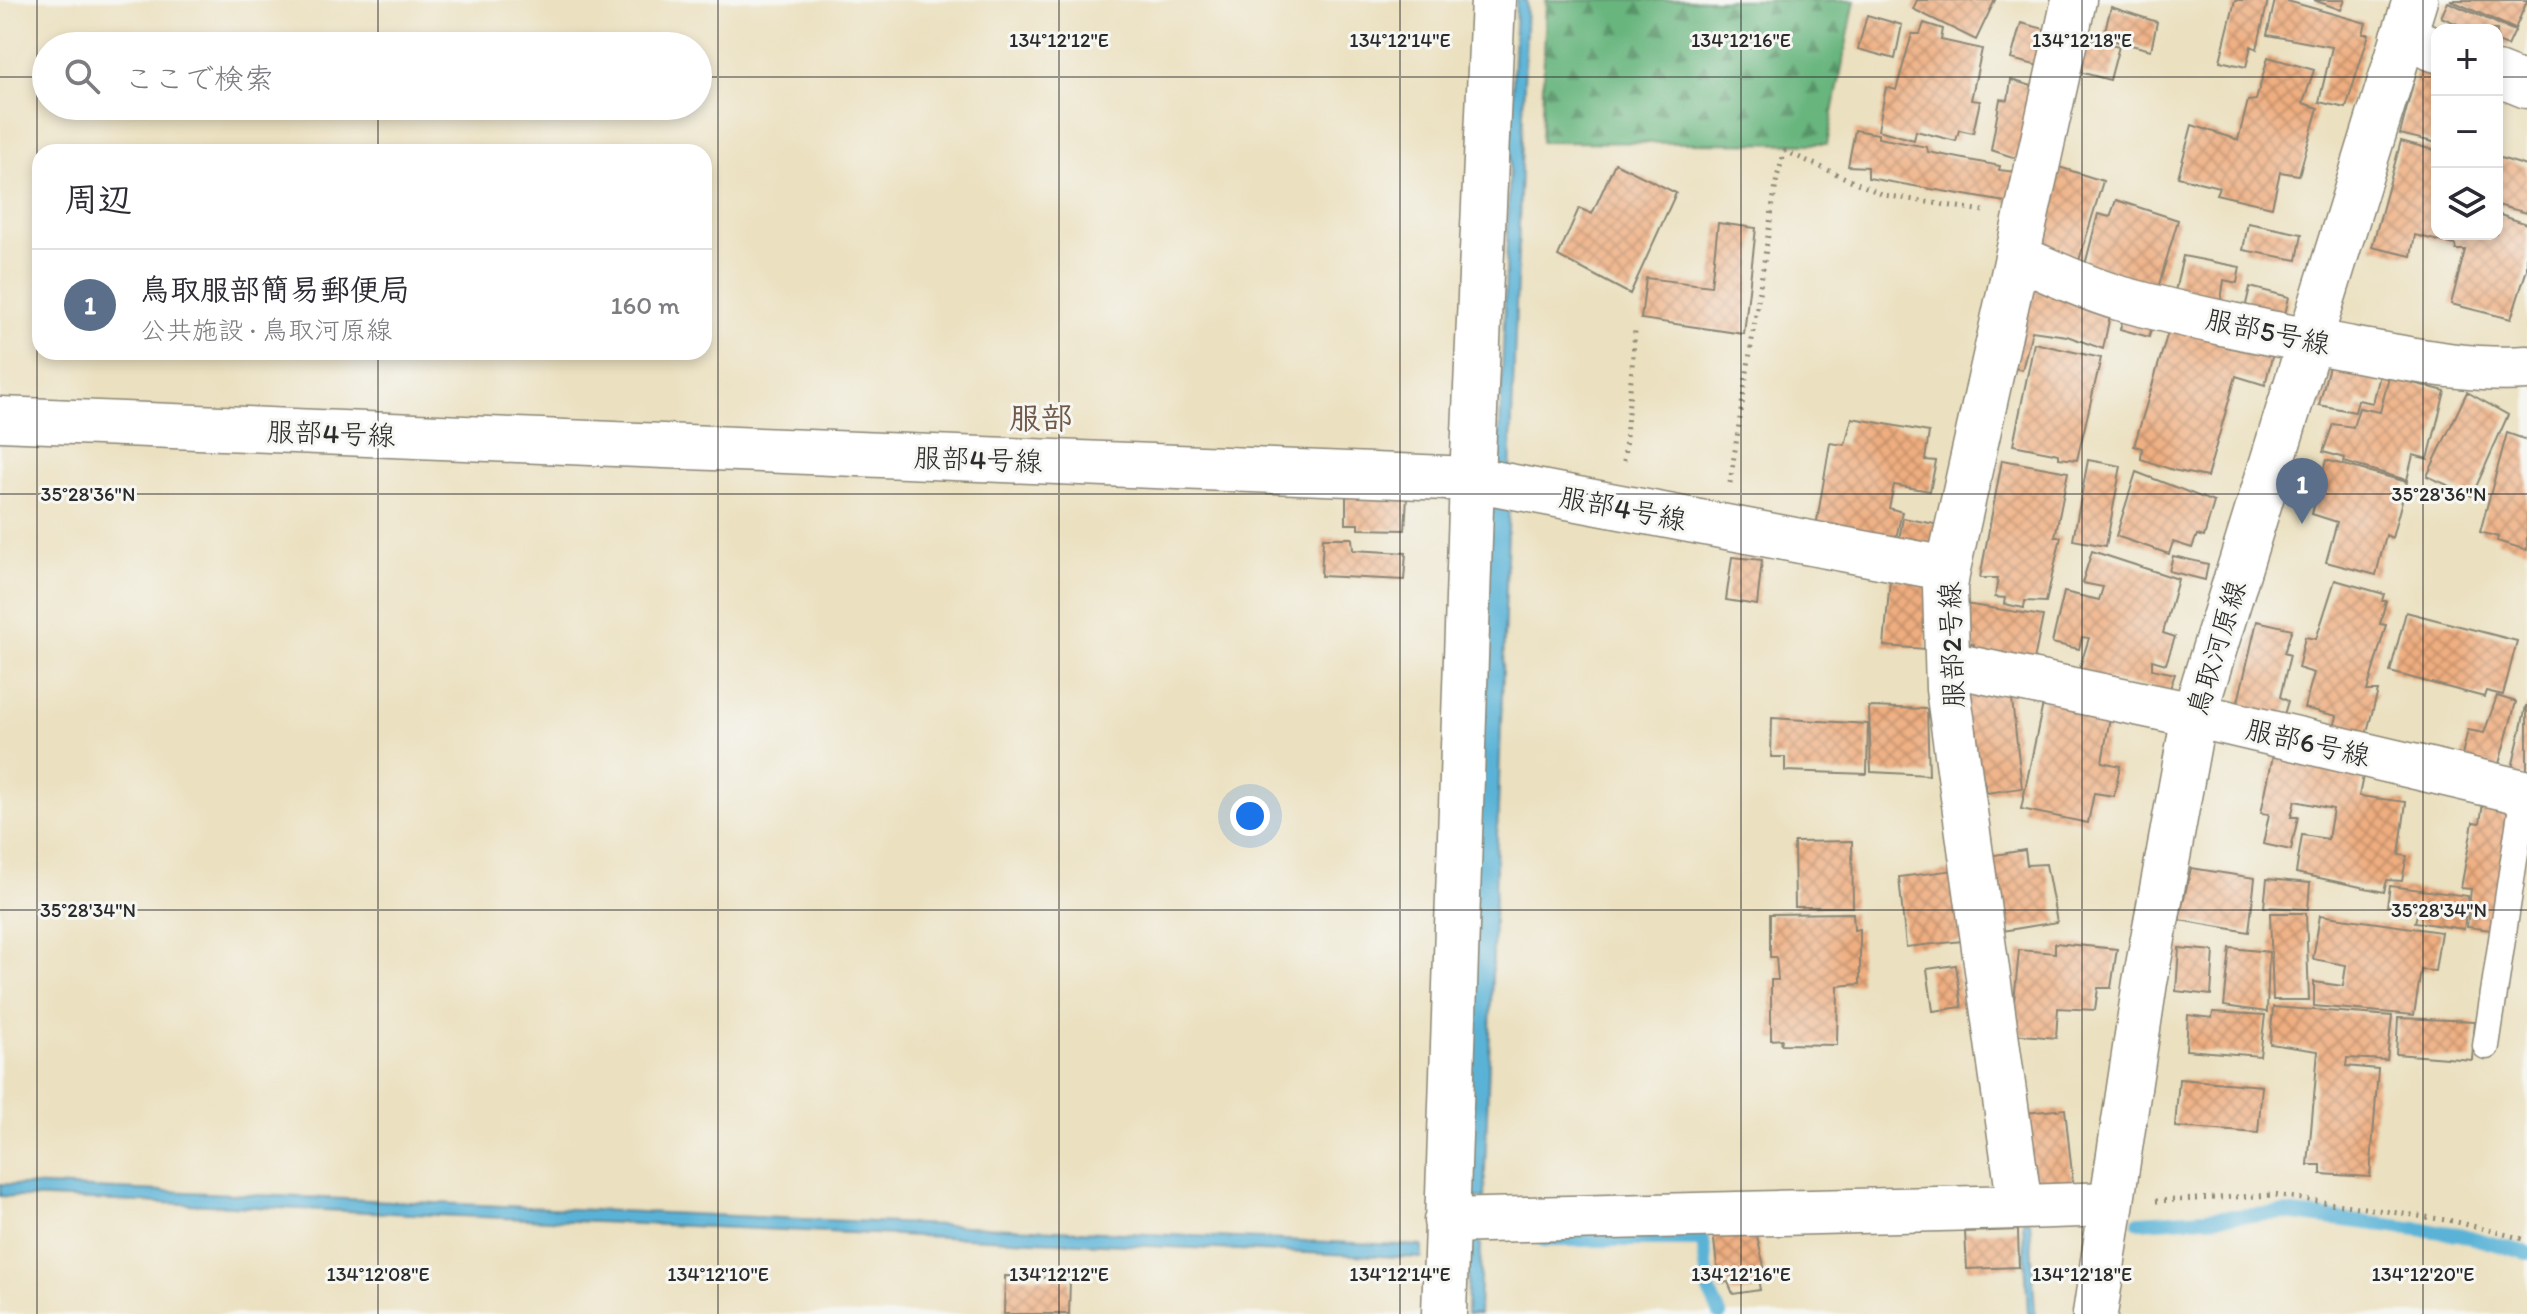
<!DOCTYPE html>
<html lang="ja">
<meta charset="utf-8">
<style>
body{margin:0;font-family:Itim,"Klee One",sans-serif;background:#f2f2f3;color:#2b2b33}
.controls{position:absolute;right:24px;top:24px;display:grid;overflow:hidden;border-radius:16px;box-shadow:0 4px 12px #0003}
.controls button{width:72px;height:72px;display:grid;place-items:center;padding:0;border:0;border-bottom:2px solid #e1e1e2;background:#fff;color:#2b2b33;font:40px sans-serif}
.you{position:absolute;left:1250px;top:816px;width:28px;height:28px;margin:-20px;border:6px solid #fff;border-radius:50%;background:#1a73e8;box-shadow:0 0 0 12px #1a73e833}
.badge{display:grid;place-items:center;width:52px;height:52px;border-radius:50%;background:#0f766e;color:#fff;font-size:26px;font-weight:700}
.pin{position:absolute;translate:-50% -66px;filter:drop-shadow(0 2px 4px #0008)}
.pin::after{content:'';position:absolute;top:42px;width:28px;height:24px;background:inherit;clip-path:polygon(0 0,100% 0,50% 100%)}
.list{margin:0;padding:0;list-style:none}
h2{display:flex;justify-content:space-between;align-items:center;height:104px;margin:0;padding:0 32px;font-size:34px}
h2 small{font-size:26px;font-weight:400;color:#7c7c81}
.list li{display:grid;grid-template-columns:52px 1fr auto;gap:24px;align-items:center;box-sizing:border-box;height:112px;padding:0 32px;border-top:2px solid #e1e1e2}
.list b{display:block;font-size:30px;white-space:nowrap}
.list p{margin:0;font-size:26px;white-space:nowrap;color:#7c7c81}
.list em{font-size:26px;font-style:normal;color:#7c7c81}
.icon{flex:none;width:44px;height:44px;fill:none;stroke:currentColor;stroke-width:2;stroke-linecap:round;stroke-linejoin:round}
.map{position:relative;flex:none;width:2527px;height:1314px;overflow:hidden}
.search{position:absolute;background:#fff;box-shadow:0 4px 12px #0003;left:32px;top:32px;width:680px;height:88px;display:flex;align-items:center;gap:20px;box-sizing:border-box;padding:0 28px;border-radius:44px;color:#7c7c81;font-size:30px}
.panel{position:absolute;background:#fff;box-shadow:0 4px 12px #0003;left:32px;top:144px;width:680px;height:216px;border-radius:24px}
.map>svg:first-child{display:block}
</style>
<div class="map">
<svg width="2527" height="1314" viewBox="0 0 2527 1314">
<defs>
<pattern id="forest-firs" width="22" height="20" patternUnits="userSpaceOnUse" patternTransform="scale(2)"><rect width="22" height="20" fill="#68b57e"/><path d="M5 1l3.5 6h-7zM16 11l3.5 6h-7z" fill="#569367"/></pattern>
<pattern id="building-cross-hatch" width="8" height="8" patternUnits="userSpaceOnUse" patternTransform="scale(2)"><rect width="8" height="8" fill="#efae80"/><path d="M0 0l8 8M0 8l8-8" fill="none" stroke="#c28e69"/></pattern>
</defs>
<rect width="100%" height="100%" fill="#f6f6f2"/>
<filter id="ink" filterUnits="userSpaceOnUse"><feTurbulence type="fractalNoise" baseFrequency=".0125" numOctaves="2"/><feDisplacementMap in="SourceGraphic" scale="16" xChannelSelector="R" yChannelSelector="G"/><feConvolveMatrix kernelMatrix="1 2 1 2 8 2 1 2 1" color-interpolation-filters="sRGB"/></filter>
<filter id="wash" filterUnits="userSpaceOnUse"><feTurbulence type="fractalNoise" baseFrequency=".006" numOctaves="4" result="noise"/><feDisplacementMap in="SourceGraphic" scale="32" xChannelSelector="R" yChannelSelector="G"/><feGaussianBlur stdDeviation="1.8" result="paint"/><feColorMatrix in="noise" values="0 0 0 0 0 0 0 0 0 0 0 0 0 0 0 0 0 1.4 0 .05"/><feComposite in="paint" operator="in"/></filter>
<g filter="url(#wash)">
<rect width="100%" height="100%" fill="#ebe0bf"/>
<path fill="url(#forest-firs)" stroke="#4a7054" stroke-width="2" d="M 1546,0 L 1855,0 L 1827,144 L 1541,142 Z"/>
<path fill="#5ab3d7" stroke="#426f81" stroke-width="2" d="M 1516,0 L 1527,0 L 1484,1199 L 1463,1199 L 1487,499 L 1499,457 Z
M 0,1184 L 1422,1246 L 1422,1258 L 0,1196 Z
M 2023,1220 L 2030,1220 L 2035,1314 L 2028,1314 Z
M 1469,1240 L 1481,1244 L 1479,1314 L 1467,1314 Z"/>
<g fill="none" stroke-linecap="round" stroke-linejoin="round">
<path stroke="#5ab3d7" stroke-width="14" d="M 2139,1222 L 2286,1213 L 2459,1234 L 2527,1253
M 1544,1240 L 1703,1240 L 1709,1291 L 1720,1314"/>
</g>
<g id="blocks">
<path fill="url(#building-cross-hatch)" d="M 1917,0 L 1995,0 L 1976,40 L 1913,9 Z
M 2235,0 L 2268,0 L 2257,49 L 2251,46 L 2246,67 L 2220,61 Z
M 2275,0 L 2284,0 L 2366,23 L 2363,34 L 2369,34 L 2346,108 L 2319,102 L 2332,47 L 2267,35 Z
M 2314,0 L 2345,0 L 2341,10 Z
M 2450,0 L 2527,0 L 2527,1 L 2515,29 Z
M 2448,2 L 2515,31 L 2508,46 L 2497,42 L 2497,30 L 2471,30 L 2441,17 Z
M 2111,7 L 2157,22 L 2151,50 L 2103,38 Z
M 1867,15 L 1902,25 L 1895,59 L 1858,49 Z
M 1924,23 L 1943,29 L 1941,40 L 1982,49 L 1971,100 L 1980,101 L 1973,133 L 1959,130 L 1956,141 L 1916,131 L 1914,140 L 1878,130 L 1886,87 L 1896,90 L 1912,34 L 1920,34 Z
M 2021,23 L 2052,31 L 2043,67 L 2011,59 Z
M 2081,37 L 2119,46 L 2110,80 L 2072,70 Z
M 2268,57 L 2314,70 L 2303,103 L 2318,108 L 2299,175 L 2280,172 L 2272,207 L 2216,194 L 2219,187 L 2178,177 L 2192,125 L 2238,140 L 2248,101 L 2256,100 Z
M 2418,65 L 2437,70 L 2437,143 L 2400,134 Z
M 2011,80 L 2039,88 L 2022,160 L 1991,150 L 2000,99 L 2008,100 Z
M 1855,130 L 1878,134 L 1878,138 L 1927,147 L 1928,152 L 2000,166 L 1999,170 L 2016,172 L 2011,203 L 1868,178 L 1868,167 L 1848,166 Z
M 2401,141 L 2437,151 L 2437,234 L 2497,234 L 2497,214 L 2527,224 L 2527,269 L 2511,319 L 2451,304 L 2465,250 L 2456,250 L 2455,245 L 2415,235 L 2411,256 L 2372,247 Z
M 2497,157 L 2527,166 L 2527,213 L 2497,205 Z
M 1615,163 L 1676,193 L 1630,294 L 1558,256 L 1579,208 L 1592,214 Z
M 2059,167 L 2103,181 L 2078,264 L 2035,250 Z
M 2116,200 L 2178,220 L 2156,295 L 2085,265 L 2098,214 L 2110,217 Z
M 1718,223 L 1756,228 L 1744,334 L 1641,319 L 1646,278 L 1711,286 Z
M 2248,223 L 2302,234 L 2297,260 L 2243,250 Z
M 2183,256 L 2240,267 L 2237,283 L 2224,280 L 2220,307 L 2173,300 Z
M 2025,281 L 2111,311 L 2103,349 L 2067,336 L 2032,331 L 2022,370 L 2004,365 Z
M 2250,287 L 2289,297 L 2283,323 L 2244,313 Z
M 2125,312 L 2154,319 L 2149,337 L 2120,329 Z
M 2172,319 L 2275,345 L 2265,385 L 2236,376 L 2207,477 L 2173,470 L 2141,459 L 2142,448 L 2134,446 Z
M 2034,343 L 2101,358 L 2077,460 L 2059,458 L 2059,454 L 2013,445 Z
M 2332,354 L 2383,363 L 2373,403 L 2358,400 L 2355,412 L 2319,405 Z
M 2389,377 L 2445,391 L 2428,459 L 2413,455 L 2407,480 L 2344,462 L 2345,458 L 2323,452 L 2333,424 L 2353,427 L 2359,408 L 2380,412 Z
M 2467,392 L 2508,415 L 2472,496 L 2427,476 Z
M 1852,418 L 1929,432 L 1925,460 L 1936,461 L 1930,491 L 1894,485 L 1889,508 L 1902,512 L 1895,542 L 1816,527 L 1830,443 L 1845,445 Z
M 2507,433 L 2527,440 L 2527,550 L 2497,541 L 2498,537 L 2480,532 Z
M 2002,460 L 2068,472 L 2055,537 L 2061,537 L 2046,602 L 2025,601 L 2024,608 L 2004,604 L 2005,598 L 1995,597 L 1998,578 L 1980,578 Z
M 2088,460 L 2121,466 L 2106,546 L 2073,540 Z
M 2326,460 L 2407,482 L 2392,538 L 2386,535 L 2376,575 L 2326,562 L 2337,522 L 2312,514 Z
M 2136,472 L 2214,502 L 2204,537 L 2197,535 L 2192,548 L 2173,542 L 2169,554 L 2116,536 Z
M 1346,494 L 1407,496 L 1405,530 L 1359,529 L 1359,524 L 1346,524 Z
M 1903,518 L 1940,525 L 1936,550 L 1898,544 Z
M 1323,538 L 1352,538 L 1353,550 L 1406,553 L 1404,580 L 1321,576 Z
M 2092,551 L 2178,579 L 2163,633 L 2175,637 L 2166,664 L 2152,660 L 2152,669 L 2175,674 L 2169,691 L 2078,673 L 2089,638 L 2082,637 L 2079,649 L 2052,643 L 2064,592 L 2099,600 L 2103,587 L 2082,583 Z
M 2173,556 L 2208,564 L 2205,580 L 2169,571 Z
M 1732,557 L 1762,560 L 1757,605 L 1726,600 Z
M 1890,579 L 1932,583 L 1926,649 L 1884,646 Z
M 2335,580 L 2384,594 L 2382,601 L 2386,601 L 2380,624 L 2386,625 L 2367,691 L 2378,691 L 2365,739 L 2333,732 L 2337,716 L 2304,708 L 2314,673 L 2298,668 L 2305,637 L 2316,639 Z
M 1965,604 L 2043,616 L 2033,665 L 1973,656 L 1974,644 L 1959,642 Z
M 2406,612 L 2517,641 L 2503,695 L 2486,691 L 2484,697 L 2390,672 Z
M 2257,621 L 2292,629 L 2284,653 L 2290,655 L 2280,697 L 2288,701 L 2283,718 L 2237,706 Z
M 1962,688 L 2011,691 L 2022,788 L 1987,793 L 1984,781 L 1975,781 Z
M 2497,696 L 2516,702 L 2497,771 L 2460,763 L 2468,730 L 2484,733 Z
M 2044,699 L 2111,712 L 2102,762 L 2120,766 L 2114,796 L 2094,793 L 2088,823 L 2021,809 Z
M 2526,706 L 2527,706 L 2527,777 L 2511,773 Z
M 1869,707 L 1927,709 L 1929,775 L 1871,772 Z
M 1772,718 L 1868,724 L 1867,774 L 1785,771 L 1785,757 L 1771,757 Z
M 2274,751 L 2365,766 L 2359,796 L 2406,802 L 2399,855 L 2407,856 L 2402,881 L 2387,880 L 2384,892 L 2296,873 L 2302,835 L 2328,839 L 2333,809 L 2295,801 L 2291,817 L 2298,817 L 2291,850 L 2263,844 L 2269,814 L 2261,813 Z
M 2484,796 L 2511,802 L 2491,930 L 2467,927 L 2471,889 L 2461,888 L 2473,822 L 2480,823 Z
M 1852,841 L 1853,907 L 1795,907 L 1794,842 Z
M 2025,850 L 2027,865 L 2046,864 L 2057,922 L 2002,931 L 1989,856 Z
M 2191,868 L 2255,878 L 2249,932 L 2179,920 Z
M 1954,870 L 1962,941 L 1906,947 L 1899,877 Z
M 2267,879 L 2310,883 L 2308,909 L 2264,907 Z
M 2390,886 L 2468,896 L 2464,929 L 2415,922 L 2418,911 L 2387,906 Z
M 1853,913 L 1854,930 L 1860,929 L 1860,984 L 1838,986 L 1837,1045 L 1781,1044 L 1782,1039 L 1771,1040 L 1771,980 L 1778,980 L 1776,957 L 1770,957 L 1770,914 Z
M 2270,913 L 2306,913 L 2309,1000 L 2273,1000 Z
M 2320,915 L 2441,932 L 2435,971 L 2421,970 L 2414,1015 L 2314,1006 L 2314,982 L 2343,986 L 2346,965 L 2313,959 Z
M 2055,943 L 2117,949 L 2111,988 L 2098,988 L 2095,1010 L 2058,1008 L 2056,1038 L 2011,1034 L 2019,950 L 2055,953 Z
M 2179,948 L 2214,951 L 2211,995 L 2176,991 Z
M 2230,948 L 2269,952 L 2267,1012 L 2224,1006 Z
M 1956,965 L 1962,1007 L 1933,1011 L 1927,969 Z
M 2273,1007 L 2392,1016 L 2387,1060 L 2347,1058 L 2346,1066 L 2378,1069 L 2370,1177 L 2321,1174 L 2321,1165 L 2308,1165 L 2318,1051 L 2270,1044 Z
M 2213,1012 L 2265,1015 L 2260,1056 L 2186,1050 L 2188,1015 L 2212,1018 Z
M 2398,1018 L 2475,1021 L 2472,1060 L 2396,1054 Z
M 2179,1079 L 2262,1086 L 2258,1133 L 2175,1127 Z
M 2065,1109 L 2073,1183 L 2033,1187 L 2025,1113 Z
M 1755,1227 L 1765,1271 L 1757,1273 L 1760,1290 L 1733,1294 L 1728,1282 L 1719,1283 L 1713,1232 Z
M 2018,1230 L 2019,1267 L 1967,1269 L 1965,1232 Z
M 1005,1276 L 1070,1279 L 1069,1314 L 1004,1314 Z"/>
</g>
</g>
<g filter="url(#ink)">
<use href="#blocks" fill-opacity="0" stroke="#8b8675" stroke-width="2"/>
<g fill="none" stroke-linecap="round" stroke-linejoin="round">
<g stroke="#8b8675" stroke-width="29">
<path id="lane" d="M 2486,1046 L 2524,793"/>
</g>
<g stroke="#8b8675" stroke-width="47">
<path id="street" d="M 2074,0 L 1948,569 L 1945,587 L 1948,689 L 2020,1207 L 2111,1204
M 2403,37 L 2437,50
M 2497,74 L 2527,86
M 2017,257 C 2050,271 2084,288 2119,298 C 2195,319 2274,334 2352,349 C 2409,359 2468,372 2527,368
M 0,419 L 1472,479 L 1948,569
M 1948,664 L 2194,715 L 2527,793
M 1446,1221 L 2020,1207
M 1444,1314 L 1472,479 L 1493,0"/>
</g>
<g stroke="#8b8675" stroke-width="47">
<path id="primary" d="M 2095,1314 L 2145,982 L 2194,715 L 2415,0"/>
</g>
<path stroke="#8b8675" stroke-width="5" stroke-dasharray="2 6" stroke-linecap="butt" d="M 1624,461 L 1635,331
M 1730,483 L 1777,177 L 1785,151 L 1884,195 L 1983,211
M 2156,1201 L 2275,1195 L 2453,1221 L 2527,1240"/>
<use href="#lane" stroke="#fff" stroke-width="26"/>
<use href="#street" stroke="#fff" stroke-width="44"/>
<use href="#primary" stroke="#fff" stroke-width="44"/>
</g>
</g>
<path fill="none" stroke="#2b2b2b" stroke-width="2" stroke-opacity="0.45" d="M 37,0 L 37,1314M 378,0 L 378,46M 718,0 L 718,1314M 1059,0 L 1059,1314M 1400,0 L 1400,1314M 1741,0 L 1741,1314M 2082,0 L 2082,1314M 2423,0 L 2423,1314M 0,77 L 46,77M 698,77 L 2437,77M 2497,77 L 2527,77M 378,106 L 378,152M 378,352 L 378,1314M 0,494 L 2527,494M 0,910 L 2527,910"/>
<g text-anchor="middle" stroke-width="6" stroke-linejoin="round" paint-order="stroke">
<g font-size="28" fill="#2b2b2b" stroke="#f6f6f2">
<text transform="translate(2268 331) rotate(12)" y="10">服部5号線</text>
<text transform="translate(331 433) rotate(2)" y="10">服部4号線</text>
<text transform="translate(978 459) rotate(2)" y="10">服部4号線</text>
<text transform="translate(1623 508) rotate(11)" y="10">服部4号線</text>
<text transform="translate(1951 645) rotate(-92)" y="10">服部2号線</text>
<text transform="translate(2216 648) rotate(-73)" y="10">鳥取河原線</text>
<text transform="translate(2308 742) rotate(13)" y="10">服部6号線</text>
</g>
<g font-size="32" font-weight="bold" fill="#705949" stroke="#f6f6f2">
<text x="1041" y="429">服部</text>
</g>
</g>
<g font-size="20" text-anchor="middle" fill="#2b2b2b" stroke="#f6f6f2" stroke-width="6" stroke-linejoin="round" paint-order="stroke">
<text x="1059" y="47">134°12'12"E</text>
<text x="1400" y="47">134°12'14"E</text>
<text x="1741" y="47">134°12'16"E</text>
<text x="2082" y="47">134°12'18"E</text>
<text x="88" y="501">35°28'36"N</text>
<text x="2439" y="501">35°28'36"N</text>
<text x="88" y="917">35°28'34"N</text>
<text x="2439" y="917">35°28'34"N</text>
<text x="378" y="1281">134°12'08"E</text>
<text x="718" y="1281">134°12'10"E</text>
<text x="1059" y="1281">134°12'12"E</text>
<text x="1400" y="1281">134°12'14"E</text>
<text x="1741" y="1281">134°12'16"E</text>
<text x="2082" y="1281">134°12'18"E</text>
<text x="2423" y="1281">134°12'20"E</text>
</g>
</svg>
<div class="controls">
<button>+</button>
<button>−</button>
<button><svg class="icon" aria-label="layers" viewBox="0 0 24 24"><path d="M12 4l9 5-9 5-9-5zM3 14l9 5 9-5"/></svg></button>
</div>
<div class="you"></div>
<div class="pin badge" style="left:2302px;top:524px;background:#5c6f8a">1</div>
<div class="search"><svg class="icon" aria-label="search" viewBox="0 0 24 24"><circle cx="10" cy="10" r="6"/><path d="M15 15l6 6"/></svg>ここで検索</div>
<section class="panel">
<h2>周辺<small></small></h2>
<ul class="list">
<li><span class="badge" style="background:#5c6f8a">1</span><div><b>鳥取服部簡易郵便局</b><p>公共施設 · 鳥取河原線</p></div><em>160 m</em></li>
</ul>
</section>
</div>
